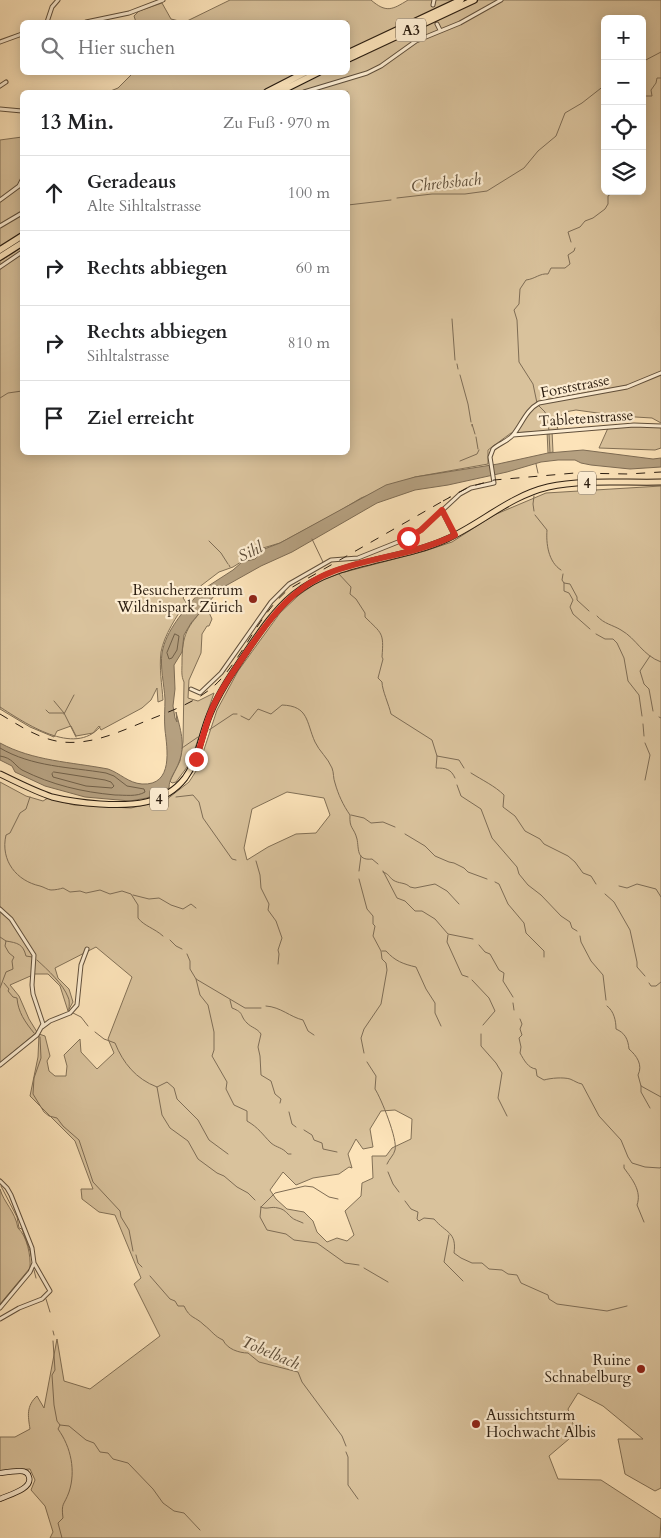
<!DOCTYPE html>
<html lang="de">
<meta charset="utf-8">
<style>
body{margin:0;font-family:Cardo,serif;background:#f6f6f6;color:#202124}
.controls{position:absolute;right:15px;top:15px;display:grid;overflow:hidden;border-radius:8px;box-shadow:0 2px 12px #0003}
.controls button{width:45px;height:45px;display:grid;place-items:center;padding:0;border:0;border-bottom:1px solid #e0e0e0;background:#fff;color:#202124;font:25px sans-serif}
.stop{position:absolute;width:15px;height:15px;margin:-11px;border:4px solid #d93025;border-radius:50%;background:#fff}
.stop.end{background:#d93025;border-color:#fff;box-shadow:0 1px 5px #0008}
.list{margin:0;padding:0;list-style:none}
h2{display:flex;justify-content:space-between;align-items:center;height:65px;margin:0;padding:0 20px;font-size:21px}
h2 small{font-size:16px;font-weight:400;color:#757577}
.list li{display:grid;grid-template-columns:32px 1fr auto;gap:15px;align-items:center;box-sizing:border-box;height:75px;padding:0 20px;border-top:1px solid #e0e0e0}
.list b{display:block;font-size:19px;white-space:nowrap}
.list p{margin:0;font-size:16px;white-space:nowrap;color:#757577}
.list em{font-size:16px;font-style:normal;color:#757577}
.icon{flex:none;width:28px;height:28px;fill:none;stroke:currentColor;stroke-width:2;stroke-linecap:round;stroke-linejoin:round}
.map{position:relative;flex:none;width:661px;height:1538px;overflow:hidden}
.search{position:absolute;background:#fff;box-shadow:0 2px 12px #0003;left:20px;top:20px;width:330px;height:55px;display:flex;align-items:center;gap:12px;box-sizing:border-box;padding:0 18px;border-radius:8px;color:#757577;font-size:19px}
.panel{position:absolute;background:#fff;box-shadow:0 2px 12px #0003;left:20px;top:90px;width:330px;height:365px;border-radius:8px}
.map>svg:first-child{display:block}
</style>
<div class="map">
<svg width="661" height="1538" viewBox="0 0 661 1538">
<rect width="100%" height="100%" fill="#fce3b9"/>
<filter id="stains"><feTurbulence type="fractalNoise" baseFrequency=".004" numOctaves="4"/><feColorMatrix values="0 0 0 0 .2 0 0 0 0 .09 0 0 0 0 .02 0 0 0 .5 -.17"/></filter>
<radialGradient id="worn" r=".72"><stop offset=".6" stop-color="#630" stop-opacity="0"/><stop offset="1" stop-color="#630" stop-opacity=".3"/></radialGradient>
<path fill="#d9c29c" stroke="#827056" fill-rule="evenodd" d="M 230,0 L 371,0 C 386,13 392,10 408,0 L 661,0 L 661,423 L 652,418 L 619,416 L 576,410 L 565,412 L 556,420 L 558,430 L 552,431 L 553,452 L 548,453 L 547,431 L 511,433 L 488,450 L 488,464 L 415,477 L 361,498 L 336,513 L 280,543 L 263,548 L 233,567 L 219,572 L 194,591 L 192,588 L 183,598 L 186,602 C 177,616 164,635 161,652 C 159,668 162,685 163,700 L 158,702 L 157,688 L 151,700 L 142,708 L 101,730 L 99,726 L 93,733 L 76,736 L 71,726 L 57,731 L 54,737 L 30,727 L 0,709 L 0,261 L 22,247 L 22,452 L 348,452 L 348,92 L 108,92 L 118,88 L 133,73 L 348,72 L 348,22 L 185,22 ZM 605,19 L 642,19 L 642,191 L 605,191 Z
M 162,3 L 171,19 L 183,22 L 136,22 L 134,16 L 139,11 Z
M 22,137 L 22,232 L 0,247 L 0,140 Z
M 635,426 L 661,427 L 661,448 L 655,450 L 599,448 L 608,428 Z
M 661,486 L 661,1488 L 655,1491 L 625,1474 L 618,1439 L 643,1439 L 603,1406 L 578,1393 L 568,1409 L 576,1433 L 549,1456 L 558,1479 L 601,1480 L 661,1519 L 660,1538 L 50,1538 L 53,1532 L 45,1506 L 31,1490 L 35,1480 L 30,1469 L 0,1471 L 0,1437 L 15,1437 L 30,1429 C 28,1416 26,1406 37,1396 L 44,1408 L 57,1339 L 64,1381 L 90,1389 L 160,1336 L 134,1284 L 141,1278 L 115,1215 L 99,1212 L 82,1199 L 81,1189 L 93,1189 L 75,1141 L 30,1096 L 38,1057 L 39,1034 L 45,1036 L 50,1056 L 47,1061 L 49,1071 L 55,1076 L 66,1076 L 67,1066 L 64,1055 L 80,1039 L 81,1052 L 97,1069 L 114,1053 L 108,1039 L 132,977 L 96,947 L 55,968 L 58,978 L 69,989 L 73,1002 L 68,1011 L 60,986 L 48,974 L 35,974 L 10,985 L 19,996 L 29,1019 L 37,1032 L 0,1063 L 0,782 L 26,796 L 43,801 L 48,798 L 74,805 L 131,808 L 166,800 L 189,782 L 198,768 L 217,710 L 238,671 L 280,613 L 299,595 L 319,581 L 341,573 L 425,551 L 452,542 L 494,515 L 546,493 ZM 287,792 L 324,798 L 330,815 L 316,833 L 296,834 L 268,847 L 247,860 L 244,848 L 252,809 ZM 395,1110 L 412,1119 L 411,1139 L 392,1148 L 386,1156 L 372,1156 L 373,1178 L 362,1183 L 361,1196 L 345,1211 L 354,1235 L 347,1241 L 337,1238 L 327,1242 L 317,1232 L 313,1221 L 304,1212 L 287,1209 L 276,1199 L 270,1190 L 283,1172 L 296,1185 L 313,1178 L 339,1174 L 349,1167 L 352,1168 L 348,1154 L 356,1139 L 363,1149 L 373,1147 L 370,1129 L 381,1111 Z
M 206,606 L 212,619 L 209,626 L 207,626 L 202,634 L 201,653 L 189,680 L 188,698 L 198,701 L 214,693 L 190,763 L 176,782 L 172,783 L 170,781 L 180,761 L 183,742 L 184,682 C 181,676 182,670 182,663 C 182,634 187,627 206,606 Z
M 0,1189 C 4,1203 15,1211 18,1228 C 27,1236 31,1256 30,1268 L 0,1304 Z"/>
<path fill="#b5a080" stroke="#7e6c54" d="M 583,450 L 653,459 L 661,458 L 661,467 L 630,469 L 591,465 L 581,463 L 575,460 L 558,460 L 541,462 L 507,472 L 448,485 L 415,490 L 377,503 L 292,552 L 261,566 L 220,589 L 191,623 L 184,635 L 182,652 L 174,665 L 175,689 L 173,706 L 175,718 L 177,722 L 176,712 C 180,728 186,745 179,762 C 176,771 169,778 169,788 L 147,798 L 130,801 L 85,797 L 45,786 L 15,772 L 12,766 L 0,760 L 0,743 C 33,761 71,762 108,769 C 120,773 128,783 142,784 C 174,786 167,748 165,730 C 164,719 165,709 165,699 C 164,684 160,667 162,653 C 166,630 184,611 198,594 L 200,593 L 202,590 L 233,570 L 242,562 L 255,559 L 258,556 L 259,551 L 280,543 L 386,485 L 415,477 L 498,464 L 548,453 Z"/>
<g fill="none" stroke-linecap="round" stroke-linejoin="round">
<path stroke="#705f48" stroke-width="1" d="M 175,634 L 179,636 L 177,650 L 172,658 L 169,659 L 167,653 Z
M 0,748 C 32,767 70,767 106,773 L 114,776 L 127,786 L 144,789 L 145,792 C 137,797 125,795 115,795 C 82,792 52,785 22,770 C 14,765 13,758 0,756
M 54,772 L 105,780 L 111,782 L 114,786 L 112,788 L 86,786 L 53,777 L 52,774 Z"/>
<path stroke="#7e6c54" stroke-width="1" d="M 642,62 L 661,52
M 642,96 L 652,96 L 651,90 L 656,83 L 657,78 L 661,78
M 397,198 L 432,194 L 465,194 L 487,191 L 524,168 L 538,151 L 556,136 L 565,113 L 582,103 L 605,85
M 348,205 L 391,200
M 571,242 L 568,232 L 580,227 L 585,221 L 593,218 L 605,209 L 608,204 L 608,196 L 615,191
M 452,319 L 455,360
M 457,364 L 458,369
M 460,375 L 468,404 L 471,422
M 0,398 L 8,393 L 22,391
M 537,403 L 533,384 L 519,362 L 517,320 L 514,310 L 519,304 L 520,289 L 526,280 C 535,279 540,273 548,274 L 551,268 L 565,268 L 570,264 L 568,255 L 574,251 L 575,248
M 539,406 L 545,412 L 549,430
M 472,426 L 472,424 L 475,434
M 549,434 L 550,452
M 476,437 L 478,449
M 460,461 L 477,454 L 479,450
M 536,464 L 538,473
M 534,496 L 533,504 L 534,511
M 535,515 L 547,530 C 546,543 548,562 561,570
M 312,539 L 323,562
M 209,541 L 221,553 L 228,564
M 229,565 L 230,567
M 338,573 L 351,587 L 350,594 L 356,599 L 365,613 L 365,617 C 382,634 384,632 382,657 L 383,659 L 378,678 L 382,682 C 382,690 389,705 391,714 L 432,740 L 437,756 L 436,768 C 446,768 451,769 455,778
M 563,574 L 562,580 L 564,583 L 570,584 L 577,597 L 577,600 L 589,611
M 564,583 L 564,591 L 569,593 L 573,600 L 570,607 L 573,614 L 590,629
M 597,616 C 604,624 613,625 621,630 C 637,639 642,655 661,662
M 596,634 L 605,639 L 613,639 L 617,643 L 624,658 L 628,681 L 639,695 L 642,716
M 650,656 L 640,671 L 644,684 L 649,689 L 653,711
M 54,701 L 64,713 L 76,737
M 0,707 C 25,723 74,757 100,727
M 46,710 L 49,713 L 64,713
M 64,714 L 74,695
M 241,716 L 249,720 L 258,709 L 271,714 L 282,705 C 309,706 306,722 315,742 C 319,751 328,758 332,768 C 334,773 333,778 335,783 C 338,794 343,805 350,815 C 349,829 354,827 357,839 C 359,848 356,861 372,859 L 378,864
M 659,717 L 661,718
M 643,724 L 644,736
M 209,730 L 233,714 L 237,714
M 645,743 L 650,755 L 645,780
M 182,748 L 198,737
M 437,756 L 459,760 L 464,768
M 471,773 C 482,780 495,786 504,795 L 503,807 L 515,816 L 525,831 L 540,839 L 544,844 L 568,856 L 575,862 L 583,873 L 591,876 L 596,884
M 457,785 L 461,796 L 481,809 L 492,838 L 517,867 L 519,874 L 528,885 L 541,895 L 561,916 L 570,922 L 572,928 L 577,931
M 30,797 L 26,809 L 20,813 L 10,833 L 6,835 C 0,861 17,881 40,886 C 44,887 48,890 51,890 C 55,890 60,889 63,888 L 70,892 L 80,891 L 86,893 L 100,890 L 110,894 L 122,891 L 131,894 L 138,905 L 138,918 C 144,926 154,928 163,936
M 176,797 L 193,795 L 199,802 L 203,818 L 232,859 L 236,860
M 351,815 L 364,818 L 371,823 L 383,822 L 395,827
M 405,834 L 425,846 L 435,856 L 449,862 L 454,863 L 464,868 L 468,872 L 487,879
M 256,861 L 260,875 L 261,888 L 269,904 L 268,910 L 276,921 L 282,938 L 278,950 L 279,954 L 278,964
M 359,871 L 361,856
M 383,871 L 397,898 L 405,901 L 415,911 L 422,911 L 435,919 L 448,934 L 473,939
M 383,872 C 389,874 389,877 393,880 C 399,884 405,882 410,887 L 415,888 L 435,884 L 447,891 L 459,904
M 359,879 L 367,909 L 373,916 L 373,924 L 375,926 L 373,936 L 381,951 L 382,959 L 386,963 L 387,970 L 381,1004 L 364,1029 L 361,1038 L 364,1053
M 495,882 L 499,884 L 508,904 L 524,923 L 526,933 L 544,951 L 544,957
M 619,886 L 627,888 L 637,884 L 656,889 L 661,897
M 605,894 L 614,902 L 630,930 L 637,962 L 637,967 L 645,976
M 133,895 L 149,899 L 159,898 L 171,905 L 183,909 L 191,904 L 196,908
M 448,935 L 447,942 L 462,975 L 468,977
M 580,936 L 581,942 L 591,961 L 603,975 L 606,1000
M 0,937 L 6,941 L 5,946 L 9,953 L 14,957 L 12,961 L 13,969 L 6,972 L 0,988
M 170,940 L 176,946 L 182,949
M 6,941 C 18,943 23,944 26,956 L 32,957
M 479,945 L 485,952 L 490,954 L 499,970 L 504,973 L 503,981 L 513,997
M 382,951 L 386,951 C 395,961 403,964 416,967 L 426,989 L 435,1003 L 435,1013 L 441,1026
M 187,954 L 190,961 L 190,969 L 196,979 L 245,1008 L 261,1008
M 37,960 C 48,970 63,984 68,997 C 70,1000 69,1006 69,1009
M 196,979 L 200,995 L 208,1005 L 214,1032 L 214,1050 L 212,1056 L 227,1082 L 226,1089 L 234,1105 L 247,1111 L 247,1121 C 259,1128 262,1134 271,1143 C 277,1148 282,1147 288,1154 L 291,1154
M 472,980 L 489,998 L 495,1011 L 483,1025
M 4,983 L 9,989 L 8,991 L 13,997 L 17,998 C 18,1012 25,1022 34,1033
M 649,983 L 651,986 L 656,986 L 661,982
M 230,1000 L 232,1008 C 245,1013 239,1015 247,1023 C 252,1028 257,1028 261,1034 L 258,1047 L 260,1056 L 261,1075 L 271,1081 L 275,1094 L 281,1099 L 280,1103
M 513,1003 L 514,1010
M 266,1006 C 281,1007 290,1017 303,1020 L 308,1031 L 314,1035
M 607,1006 C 614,1011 616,1021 616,1029 C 625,1033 628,1039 629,1049 C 637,1056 643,1065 638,1075 L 641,1086 L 661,1097
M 73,1013 L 81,1017 L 88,1026
M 520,1019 L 522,1024 L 520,1029 L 522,1035 L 519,1038 L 521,1047 L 520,1053 C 524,1060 528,1068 536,1069 L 537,1076 L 544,1080 C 551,1078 563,1077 570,1079 C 575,1081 577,1083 582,1084 L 599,1116 L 621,1140 L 628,1157 L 632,1163 L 645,1167 L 660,1168 L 661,1167
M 95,1032 L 104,1039 L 115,1043 C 123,1063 136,1079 157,1087 L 162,1115 L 170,1128 L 188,1141 L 198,1159 L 217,1173 L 224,1176 L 237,1187 L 248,1193 L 255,1200
M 481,1034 L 481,1046 L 496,1063 L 502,1073 L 498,1098 L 507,1116
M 40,1037 L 41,1058 L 34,1078 L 33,1094 L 44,1112 L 49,1116 L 57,1118 L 63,1126 L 79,1140 L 93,1182 L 120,1211 L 121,1217 L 129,1230 L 133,1251
M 367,1062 L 376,1076 L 375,1089 C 381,1098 398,1140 395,1150 C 394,1155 389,1159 387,1164
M 641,1086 L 641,1092 L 650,1108
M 157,1087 L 167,1082 L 174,1088 L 177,1099 L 198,1120 L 209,1140 L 228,1154
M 289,1112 L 292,1124 L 296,1127
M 304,1130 L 312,1135 L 314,1140 L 322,1143 L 323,1149 L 337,1152
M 624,1165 L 624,1168 C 632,1179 642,1191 637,1205 L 644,1222
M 388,1172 L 393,1184 L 399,1192
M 1,1186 L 17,1217 L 19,1228 L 22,1229 L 30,1251 L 32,1260
M 405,1201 L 411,1209 L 418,1212 L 417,1219 L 419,1221 L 424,1218 L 434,1219 C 446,1233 457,1232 454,1253 L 461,1258 L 472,1263 L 482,1263 L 489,1269 L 502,1270 L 508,1274 L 517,1275 L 521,1283 L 548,1295 L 549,1299 L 557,1304 L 607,1311 L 627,1306
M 261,1207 L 260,1217 L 267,1230 L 286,1234 L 294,1240 L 317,1243 L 345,1263 L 359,1265
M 261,1207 L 275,1193 L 305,1186 L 313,1187 L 329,1197 L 338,1199
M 261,1207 C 267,1210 271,1206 278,1208 C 284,1209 287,1213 291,1217 C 294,1220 299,1221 303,1223
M 449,1235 L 444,1262 L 463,1281
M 136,1255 L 138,1263 L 142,1267
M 364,1268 L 388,1282
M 34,1270 L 36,1278
M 150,1276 L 170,1299 L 175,1301 L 178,1306 L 184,1306 C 190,1319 195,1316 204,1325 C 212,1331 214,1336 223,1340 C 227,1349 239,1353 248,1353 L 259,1362 L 298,1372 L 302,1382 L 342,1436 L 346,1446
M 46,1299 L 50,1312
M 53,1331 L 54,1335
M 53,1341 L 55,1370 L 52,1375 L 54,1405 L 57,1421 L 60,1425 L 58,1429 C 71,1447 76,1471 69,1492 C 64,1506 61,1502 63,1518 L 58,1523 L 62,1538
M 60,1425 L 69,1426 L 86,1440 L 94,1443 L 100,1452 L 108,1453 L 113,1459 L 128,1463 L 153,1489 L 163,1503 L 174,1511 L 184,1513 L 200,1530
M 346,1452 L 348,1457 L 348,1485 L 358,1499"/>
<g stroke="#604f3b" stroke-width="5">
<path id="street" d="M 433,5 L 434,0
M 47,22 L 52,7 L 58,0
M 86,22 L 129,13 L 163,0
M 437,24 L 440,30
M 0,42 L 22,34
M 0,86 L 6,82
M 304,92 L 367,73 L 381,66 L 416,41 L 460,23 L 501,0
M 0,109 L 22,111
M 0,200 L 19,186 L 22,180
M 0,226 L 22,213
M 0,267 L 22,252
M 513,435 L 634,425 L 661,426
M 442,511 L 454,535
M 191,689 L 200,693 L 221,673 L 271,602 L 289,584 L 331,560 L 358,558 L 408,538 L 421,530 L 460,494 L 471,488 L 494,483 L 490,457 L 493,449 C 498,444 508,441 513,435 C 522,424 526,410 539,403 L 627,387 L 661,373
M 0,909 L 11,919 L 34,955 L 32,985 L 33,994 L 43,1024 L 37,1035 L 0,1065
M 42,1027 L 50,1021 L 70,1013 L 77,1005 L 81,965 L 87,949
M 0,1181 L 7,1188 L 11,1195 L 32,1248 L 34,1263 L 50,1291 L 42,1299 L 19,1308 L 0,1319
M 0,1308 L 30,1272 L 34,1263"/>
</g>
<g stroke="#2c1e11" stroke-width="6">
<path id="secondary" d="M 0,1473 C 7,1472 13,1471 20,1471 C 24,1471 28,1472 29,1477 C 33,1489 8,1495 0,1499"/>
</g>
<g stroke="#2c1e11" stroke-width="7">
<path id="primary" d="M 0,774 C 17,782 34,791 52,797 C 68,801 84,803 100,804 C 131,806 164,805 185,778 C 199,759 201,735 210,714 C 220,690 235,669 249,648 C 262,629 275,610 293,595 C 337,559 397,562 447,539 C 482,523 510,496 548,487 C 584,479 624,483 661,482"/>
</g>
<g stroke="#2c1e11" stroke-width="8">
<path id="highway" d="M 348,53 L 461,0
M 348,59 L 474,0
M 267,92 L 306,72
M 279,92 L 319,72
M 0,250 L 22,236
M 0,257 L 22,243"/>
</g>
<use href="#street" stroke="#fdedd2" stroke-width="3"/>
<use href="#secondary" stroke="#fdedd2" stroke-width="4.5"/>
<use href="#primary" stroke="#fce3b9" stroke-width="5"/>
<use href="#highway" stroke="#fce3b9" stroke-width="5.5"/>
<path stroke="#2c1e11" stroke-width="1" stroke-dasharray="9 9" stroke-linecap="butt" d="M 443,501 L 469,487 L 494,480 L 575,473 L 628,474 L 661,472
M 0,714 C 20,726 39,739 62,742 C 92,745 119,732 146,721 C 173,710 201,701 221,679 C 246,651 260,613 289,589 L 450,497"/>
</g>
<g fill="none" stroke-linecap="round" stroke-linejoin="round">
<path stroke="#d93025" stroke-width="6" d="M 196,759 C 202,743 205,725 212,709 C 221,688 234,671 246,653 C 270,618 293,586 334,571 C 373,557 417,554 455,535 L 442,510 L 421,530 L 408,538"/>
</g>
<g fill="#8f2418" stroke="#fdedd2" stroke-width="2">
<circle cx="253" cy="599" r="5"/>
<circle cx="641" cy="1369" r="5"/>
<circle cx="476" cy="1424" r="5"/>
</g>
<g text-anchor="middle" stroke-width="4.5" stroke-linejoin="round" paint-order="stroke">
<g fill="#fdedd2" stroke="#6b5c4b" stroke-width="1">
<rect x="396" y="18.5" width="30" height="23" rx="4"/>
<rect x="578" y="471.5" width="18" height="23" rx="4"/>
<rect x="150" y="787.5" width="18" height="23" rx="4"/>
</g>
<g font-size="14" font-weight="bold" fill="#2c1e11">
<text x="411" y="35">A3</text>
<text x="587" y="488">4</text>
<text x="159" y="804">4</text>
</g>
<g font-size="15" fill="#2c1e11" stroke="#fdedd2">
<text transform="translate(575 386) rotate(-11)" y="5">Forststrasse</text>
<text transform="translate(586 418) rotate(-4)" y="5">Tabletenstrasse</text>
</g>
<g font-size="15" fill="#2c1e11" stroke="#fdedd2" text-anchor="end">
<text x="243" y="595">Besucherzentrum<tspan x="243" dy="17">Wildnispark Zürich</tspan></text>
<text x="631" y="1365">Ruine<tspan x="631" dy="17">Schnabelburg</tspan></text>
<text x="486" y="1420" text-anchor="start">Aussichtsturm<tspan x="486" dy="17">Hochwacht Albis</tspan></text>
</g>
<g font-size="16" font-style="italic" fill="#5c4c38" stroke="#fdedd2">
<text transform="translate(446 182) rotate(-6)" y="6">Chrebsbach</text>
<text transform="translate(250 551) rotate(-26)" y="6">Sihl</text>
<text transform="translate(271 1352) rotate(23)" y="6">Tobelbach</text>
</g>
</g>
<rect width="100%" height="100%" filter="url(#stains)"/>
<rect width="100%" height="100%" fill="url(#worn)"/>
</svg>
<div class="controls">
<button>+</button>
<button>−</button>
<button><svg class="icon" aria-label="locate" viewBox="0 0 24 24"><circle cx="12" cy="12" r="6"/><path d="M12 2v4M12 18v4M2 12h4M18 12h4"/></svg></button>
<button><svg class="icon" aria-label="layers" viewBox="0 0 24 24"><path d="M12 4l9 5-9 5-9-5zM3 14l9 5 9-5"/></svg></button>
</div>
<div class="stop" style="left:408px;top:538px"></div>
<div class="stop end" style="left:196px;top:759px"></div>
<div class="search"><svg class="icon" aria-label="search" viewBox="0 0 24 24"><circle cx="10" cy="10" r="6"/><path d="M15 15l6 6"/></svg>Hier suchen</div>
<section class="panel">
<h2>13 Min.<small>Zu Fuß · 970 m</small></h2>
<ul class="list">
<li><svg class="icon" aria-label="ahead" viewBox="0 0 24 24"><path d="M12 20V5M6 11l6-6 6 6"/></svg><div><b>Geradeaus</b><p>Alte Sihltalstrasse</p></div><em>100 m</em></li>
<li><svg class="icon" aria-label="right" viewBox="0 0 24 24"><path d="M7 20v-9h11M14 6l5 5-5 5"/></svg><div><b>Rechts abbiegen</b></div><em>60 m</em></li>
<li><svg class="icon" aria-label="right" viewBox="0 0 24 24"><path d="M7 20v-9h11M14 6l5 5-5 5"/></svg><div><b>Rechts abbiegen</b><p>Sihltalstrasse</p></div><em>810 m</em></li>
<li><svg class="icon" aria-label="arrive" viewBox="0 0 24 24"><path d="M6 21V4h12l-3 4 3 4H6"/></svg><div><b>Ziel erreicht</b></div></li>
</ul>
</section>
</div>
